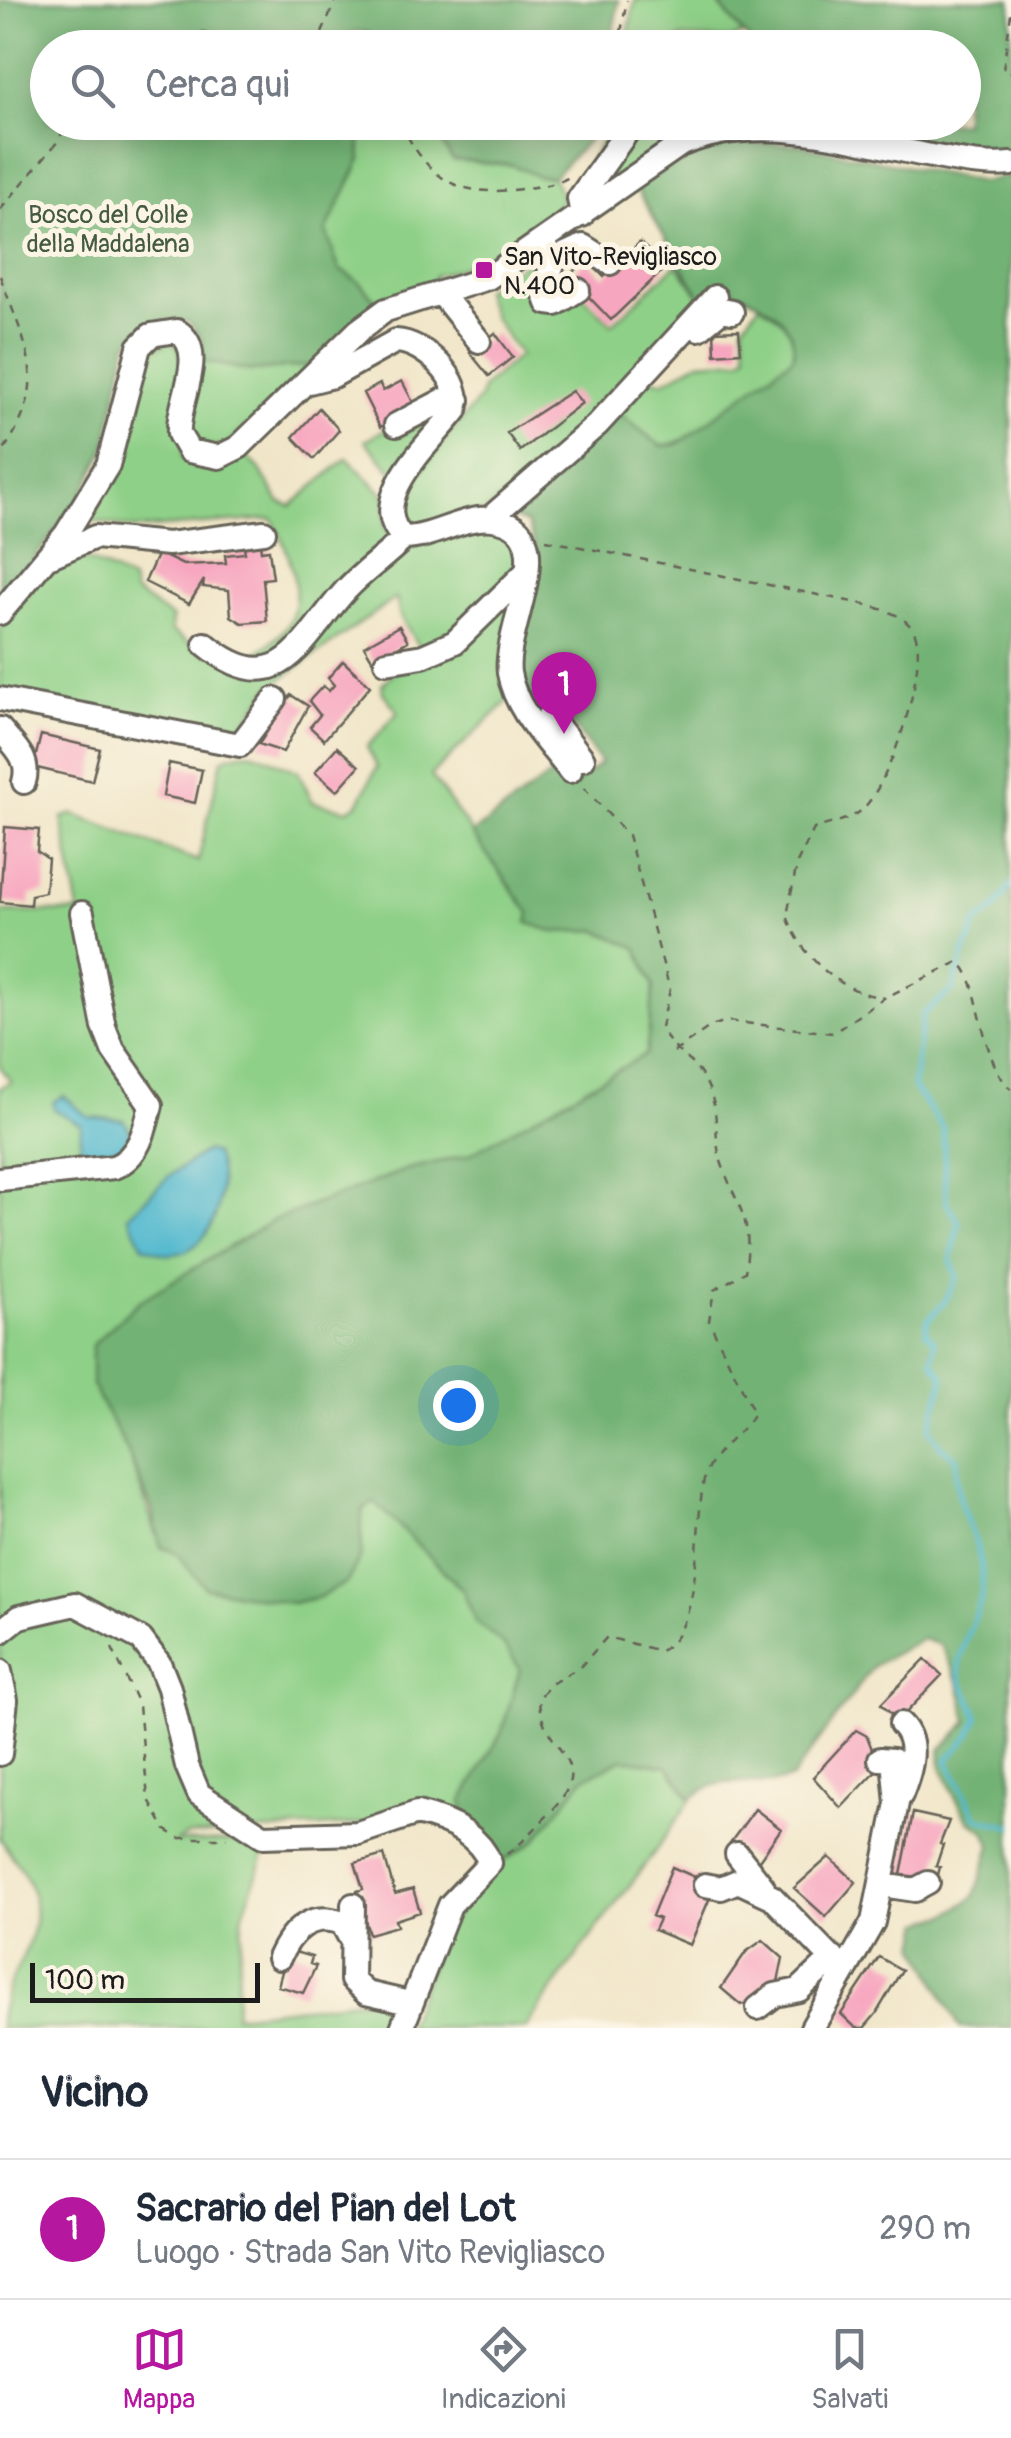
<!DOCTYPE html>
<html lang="it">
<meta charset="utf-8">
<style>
body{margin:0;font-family:Pangolin,sans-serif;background:#f2f2f3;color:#1f2937}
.scale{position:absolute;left:30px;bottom:25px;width:230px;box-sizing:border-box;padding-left:10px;border:5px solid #1c1c1c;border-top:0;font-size:28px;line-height:35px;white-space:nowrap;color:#1c1c1c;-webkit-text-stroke:8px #fcf5e5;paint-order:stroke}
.you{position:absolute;left:458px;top:1405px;width:35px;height:35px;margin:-25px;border:8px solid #fff;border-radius:50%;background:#1a73e8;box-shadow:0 0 0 15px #1a73e833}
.badge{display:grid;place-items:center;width:65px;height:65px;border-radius:50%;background:#b5179e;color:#fff;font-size:32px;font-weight:700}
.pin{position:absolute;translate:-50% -82px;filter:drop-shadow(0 2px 5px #0008)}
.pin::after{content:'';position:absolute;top:52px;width:35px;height:30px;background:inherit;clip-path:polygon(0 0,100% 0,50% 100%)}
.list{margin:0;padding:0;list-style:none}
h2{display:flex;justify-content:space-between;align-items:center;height:130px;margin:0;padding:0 40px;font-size:42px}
h2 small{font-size:32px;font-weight:400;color:#747a83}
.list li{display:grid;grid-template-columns:65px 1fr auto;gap:30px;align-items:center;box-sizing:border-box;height:140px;padding:0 40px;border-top:2px solid #e0e1e3}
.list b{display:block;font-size:38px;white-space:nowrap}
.list p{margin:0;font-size:32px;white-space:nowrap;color:#747a83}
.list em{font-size:32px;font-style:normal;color:#747a83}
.icon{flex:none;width:55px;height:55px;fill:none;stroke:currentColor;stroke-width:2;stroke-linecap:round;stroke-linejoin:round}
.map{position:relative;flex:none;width:1011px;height:2028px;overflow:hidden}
.search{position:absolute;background:#fff;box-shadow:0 5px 25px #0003;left:30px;right:30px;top:30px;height:110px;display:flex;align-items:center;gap:25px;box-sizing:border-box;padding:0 35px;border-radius:55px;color:#747a83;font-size:38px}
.sheet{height:270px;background:#fff}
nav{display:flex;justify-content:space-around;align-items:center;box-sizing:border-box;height:140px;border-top:2px solid #e0e1e3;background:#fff;font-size:28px;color:#747a83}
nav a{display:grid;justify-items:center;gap:5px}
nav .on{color:#b5179e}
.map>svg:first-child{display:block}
</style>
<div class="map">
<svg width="1011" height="2028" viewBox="0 0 1011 2028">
<rect width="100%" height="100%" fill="#fcf5e5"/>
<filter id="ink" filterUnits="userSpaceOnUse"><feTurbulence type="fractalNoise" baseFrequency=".01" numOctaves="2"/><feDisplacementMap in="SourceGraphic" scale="20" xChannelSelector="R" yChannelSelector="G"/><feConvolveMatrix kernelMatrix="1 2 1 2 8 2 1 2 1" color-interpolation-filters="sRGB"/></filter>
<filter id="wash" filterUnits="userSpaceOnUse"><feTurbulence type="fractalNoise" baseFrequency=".0048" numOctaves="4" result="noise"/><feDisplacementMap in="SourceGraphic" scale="40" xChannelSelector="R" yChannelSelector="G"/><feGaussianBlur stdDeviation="2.25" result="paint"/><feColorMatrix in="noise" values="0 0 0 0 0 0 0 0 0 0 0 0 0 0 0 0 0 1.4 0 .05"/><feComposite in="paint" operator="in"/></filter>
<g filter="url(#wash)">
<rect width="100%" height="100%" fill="#f0e5c7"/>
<path fill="#8fd088" stroke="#567652" stroke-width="2.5" d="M 635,0 L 715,0 L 743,34 L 730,40 L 680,38 L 669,47 L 625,48 Z
M 358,123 L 428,123 L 453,160 L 513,165 L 537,176 L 553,177 L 562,197 C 547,231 469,267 434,276 L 436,287 L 380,306 L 359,282 L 339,269 L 326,231 L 361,159 Z
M 609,123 L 684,123 L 687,133 L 599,193 L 585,177 Z
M 536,256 L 548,269 L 539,288 L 582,295 L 612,324 L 677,264 L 703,301 L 632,383 L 491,509 L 416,532 L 400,523 L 397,499 L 480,398 L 483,387 L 520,355 L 493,317 L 483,290 Z
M 760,304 C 782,320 797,329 793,357 C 762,384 700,442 661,446 L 616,412 L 652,378 L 663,382 L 699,362 L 741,359 L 747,354 L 743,325 Z
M 169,342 L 177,346 L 183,360 L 183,458 C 207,468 220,466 242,452 L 259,468 L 279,502 L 291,506 L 347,458 L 385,495 L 385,529 L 488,526 L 520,541 L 508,701 L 431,775 L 520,901 L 554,932 L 596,930 L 637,947 L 654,987 L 646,1054 L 468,1156 L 408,1169 L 274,1220 L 92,1385 L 128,1452 L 161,1547 L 175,1552 L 206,1588 L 292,1603 L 320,1597 L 347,1582 L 361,1556 L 362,1510 L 375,1502 L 463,1590 L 475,1621 L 504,1645 L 520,1669 L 501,1734 L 462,1801 L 468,1826 L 454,1818 L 186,1836 L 175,1842 L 269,1841 L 243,1914 L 235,2015 L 380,1998 L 403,2004 L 398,2028 L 0,2028 C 0,1972 46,1948 32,1893 C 28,1874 10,1855 0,1838 L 0,1088 L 11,1082 L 0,1067 L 0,912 L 79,912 L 62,818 L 72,814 L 198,861 L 222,759 C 256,742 266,761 298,771 L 313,802 L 347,810 L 358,804 L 377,767 L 367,747 L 398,712 L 383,693 L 382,685 L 393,673 L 413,666 L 421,651 L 400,616 L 396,598 L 271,686 L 236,735 L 0,691 L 0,627 L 52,562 L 66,557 L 91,561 L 132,581 L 134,592 L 172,618 L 171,631 L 204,653 L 251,658 C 262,649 278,639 287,626 C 307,597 287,546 272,519 L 135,529 L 93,521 L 90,511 L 149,351 Z
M 202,361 L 252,371 L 313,365 L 225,447 L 200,445 L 186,423 Z
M 445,407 L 396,475 L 365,441 L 387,428 L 400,436 Z
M 623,1759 L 668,1766 L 691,1799 C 640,1879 577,1948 526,2028 L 406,2028 L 446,1927 L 497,1865 L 535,1840 L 584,1778 Z"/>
<path fill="#73b274" stroke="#486748" stroke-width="2.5" d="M 0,0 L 619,0 L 610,47 L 383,47 L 366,32 L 354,32 L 335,47 L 48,48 L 48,122 L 358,123 L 361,159 L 326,231 L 339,269 L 359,282 L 380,306 L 313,365 L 252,371 L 202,361 L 202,341 L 189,322 C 164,317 141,323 127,344 L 105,450 L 81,497 L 0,604 Z
M 715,0 L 1011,0 L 1011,156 L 976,155 L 786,123 L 964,122 L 964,48 L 755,47 Z
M 428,123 L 594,123 L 589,139 L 553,177 L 537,176 L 512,165 L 453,160 Z
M 746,143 L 797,144 L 982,182 L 1011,175 L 1011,2028 L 960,2028 L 917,1945 L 922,1922 L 949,1914 L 975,1896 L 991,1845 L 985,1831 L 969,1821 L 954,1795 L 941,1767 L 940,1750 L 968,1722 L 959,1684 L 941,1645 L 922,1639 L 874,1665 L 792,1778 C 751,1794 730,1767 691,1799 L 668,1766 L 623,1759 L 584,1778 L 535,1840 L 497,1865 L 468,1826 L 462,1801 L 501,1734 L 520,1669 L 504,1645 L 475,1621 L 463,1590 L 375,1502 L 362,1510 L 361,1556 L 347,1582 L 320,1597 L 292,1603 L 206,1588 L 175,1552 L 161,1547 L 152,1510 L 128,1452 L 92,1385 L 92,1345 L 138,1302 L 274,1220 L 408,1169 L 468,1155 L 646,1054 L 654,987 L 637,948 L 596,930 L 554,932 L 528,923 L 530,913 L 472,834 L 558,769 L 575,784 L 601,763 L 551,696 L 527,700 L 516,661 L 538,554 L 527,523 L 505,515 L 616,411 L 661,446 L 678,444 L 793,357 C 799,318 755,296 721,289 L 703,301 L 635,187 L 701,147 Z"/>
<path fill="#50b8ce" stroke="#366a75" stroke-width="2.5" d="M 64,1096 L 88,1117 L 124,1120 L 132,1135 L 118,1156 L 88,1162 L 80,1149 L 81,1125 L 54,1109 L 53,1102 Z
M 206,1151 L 215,1154 C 230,1188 214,1258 166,1254 C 159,1253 150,1248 143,1246 L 128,1216 L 169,1176 Z"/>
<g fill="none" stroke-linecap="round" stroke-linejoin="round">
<path stroke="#50b8ce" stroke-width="5" d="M 962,960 L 977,922 L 995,909 L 1011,885
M 960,966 L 953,990 L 923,1014 L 913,1087 L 943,1128 L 946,1202 L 959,1222 L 951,1260 L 957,1278 L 946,1300 L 927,1321 L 926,1332 L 935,1342 L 932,1361 L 944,1377 L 930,1429 L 941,1447 L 957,1459 C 953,1513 977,1526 982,1572 C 986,1615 962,1630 959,1668 C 957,1682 975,1702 978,1718 L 970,1735 L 947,1760 L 977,1818 L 1011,1826"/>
</g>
<g id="blocks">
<path fill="#f7a6bf" d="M 640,242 L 665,268 L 611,320 L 569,276 L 587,260 L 604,277 Z
M 739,330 L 741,352 L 715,354 L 714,331 Z
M 495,333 L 513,357 L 489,376 L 470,353 Z
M 402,381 L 416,408 L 380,427 L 363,393 L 380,384 L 383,391 Z
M 572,391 L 582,403 L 520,451 L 507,433 Z
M 319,408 L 339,430 L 314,459 L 293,437 Z
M 260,544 L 261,551 L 269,550 L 273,578 L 263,579 L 267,621 L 242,623 L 231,616 L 229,590 L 203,587 L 204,580 L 189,604 L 145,582 L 158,553 L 183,565 L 226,563 L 225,555 L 245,553 L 244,546 Z
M 399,626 L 408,641 L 373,661 L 364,646 Z
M 343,661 L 370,686 L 324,740 L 310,727 L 320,715 L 309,701 L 323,686 L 329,691 L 334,685 L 328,678 Z
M 291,695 L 308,706 L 283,752 L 259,744 Z
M 41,735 L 100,749 L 92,781 L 33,767 Z
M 337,747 L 359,766 L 337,791 L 315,772 Z
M 169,763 L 202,770 L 195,803 L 163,796 Z
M 5,827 L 39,830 L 37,851 L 48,859 L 45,892 L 31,895 L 30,905 L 0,902 Z
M 925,1659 L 942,1675 L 898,1721 L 881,1704 Z
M 856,1730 L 867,1736 L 879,1768 L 841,1808 L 813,1777 Z
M 755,1809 L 781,1829 L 757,1863 L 730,1843 Z
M 913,1813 L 949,1821 L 940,1844 L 943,1845 L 936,1866 L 940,1867 L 937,1879 L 901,1875 Z
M 384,1855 L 395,1894 L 413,1889 L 420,1912 L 395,1920 L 397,1926 L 369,1934 L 357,1891 L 363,1889 L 355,1863 Z
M 829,1857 L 856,1882 L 826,1917 L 794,1888 Z
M 672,1867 L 704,1881 L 711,1895 L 690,1945 L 654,1930 L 659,1919 L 652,1916 Z
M 763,1940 L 783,1958 L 778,1982 L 755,2008 L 749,2002 L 741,2005 L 721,1988 L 746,1952 Z
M 288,1950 L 312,1957 L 310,1964 L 316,1966 L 303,1993 L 278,1986 Z
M 879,1957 L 902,1970 L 876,2014 L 864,2028 L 856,2028 L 841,2014 Z"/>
</g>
</g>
<g filter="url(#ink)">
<use href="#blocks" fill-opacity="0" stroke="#666258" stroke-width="2.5"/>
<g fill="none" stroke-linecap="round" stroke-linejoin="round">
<g stroke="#666258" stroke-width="28">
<path id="minor" d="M 582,215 L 579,199 L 634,122
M 542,244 L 555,259 L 583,246 L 610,263
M 555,259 L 543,289 L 548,303 L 556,304 L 578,290
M 443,296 L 479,341
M 699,329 L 722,310 L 732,312
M 309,382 L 333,376 L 396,341 C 424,342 464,380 456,410 C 432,442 363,500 404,538 C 434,538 464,515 493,519 C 565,529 503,626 509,673 C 515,710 548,742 570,771
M 396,425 L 444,400 L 458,400
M 490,518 L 597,425 L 715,297
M 51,556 L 95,537 L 168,544 L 264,532
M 0,613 L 66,534 L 108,465 L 139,347 L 151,335 L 177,331 C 210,351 176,404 179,434 L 189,451 L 219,457 L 239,447 L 359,330 L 386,310 L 488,278 L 680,145 C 758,111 846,140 926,155 C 954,160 982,167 1011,164
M 205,644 C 279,705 300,641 345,591 C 363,571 385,557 404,538
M 386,662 L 423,656 L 455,642 L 524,574
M 0,699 L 240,745 L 275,699
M 549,715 L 583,759
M 0,729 C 14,746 31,759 24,782
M 0,1179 L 114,1167 C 139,1157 145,1130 151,1105 L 113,1050 L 104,1027 L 82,913
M 0,1632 L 19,1617 L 75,1604 L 141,1639 L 159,1663 L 169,1688 L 187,1766 L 199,1794 L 263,1836 L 358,1833 L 417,1813 C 447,1820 478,1833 490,1863 L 450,1905 L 402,2028
M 0,1671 L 6,1700 L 0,1754
M 901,1795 C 910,1773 920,1743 901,1724
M 737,1854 L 763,1887
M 705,1885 L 721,1888 L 738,1881 L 772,1897 L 843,1970
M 882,1885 L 915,1890 L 928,1883
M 353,1905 L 352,1980 L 366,1993 L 409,2003
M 279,1958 C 291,1931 311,1911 342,1923 L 349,1936
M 758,2008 L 775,1995 L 799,1990 L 833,1958
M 812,2028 L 873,1922 L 897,1803 L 893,1760 L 880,1759"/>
</g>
<path stroke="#666258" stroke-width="2.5" stroke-dasharray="8 8" stroke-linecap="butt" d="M 1011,13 L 1003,69 L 1011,72
M 322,33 L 336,0
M 95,48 L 113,32 L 163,38 L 203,32 L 237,48
M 276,48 C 304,39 339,24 362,48
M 618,48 L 627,0
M 400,122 C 431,185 461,198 528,188 C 545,185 559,185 573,174
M 601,135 L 603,122
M 0,210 L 59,140 L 66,122
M 0,276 C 27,351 52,383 0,455
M 546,540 L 863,604 C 881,609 907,614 915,634 C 929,667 888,793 858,813 C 846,821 827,824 814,829 L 797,863 L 787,916 C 803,959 839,991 884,998
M 674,1052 L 711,1026 L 727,1021 L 833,1033 L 884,998 L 958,962 C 981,974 978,1060 1011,1089
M 112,1648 L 139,1706 L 148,1798 L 166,1830 L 179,1838 L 227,1838
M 507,1854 C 523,1843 533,1830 547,1816 C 604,1758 539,1753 539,1698 L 551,1684 L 581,1666 L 607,1637 L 660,1651 C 707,1629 692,1514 706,1473 C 716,1447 741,1436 754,1413 L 709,1321 L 714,1290 L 745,1272 C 754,1215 737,1210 721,1161 C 712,1133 722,1110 704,1079 C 691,1057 672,1053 661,1027 L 670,990 L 628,835 L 581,785"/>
<use href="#minor" stroke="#fff" stroke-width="22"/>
</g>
</g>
<rect fill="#b5179e" stroke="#fcf5e5" stroke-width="4" x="474" y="260" width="20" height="20" rx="5"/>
<g text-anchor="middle" stroke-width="10" stroke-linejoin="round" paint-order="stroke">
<g font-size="25" fill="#445b42" stroke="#fcf5e5">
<text x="108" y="223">Bosco del Colle<tspan x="108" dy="29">della Maddalena</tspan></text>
</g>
<g font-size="25" fill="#1c1c1c" stroke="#fcf5e5" text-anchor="start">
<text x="504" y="265">San Vito-Revigliasco<tspan x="504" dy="29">N.400</tspan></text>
</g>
</g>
</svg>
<div class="scale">100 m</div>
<div class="you"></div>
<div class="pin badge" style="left:564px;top:734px">1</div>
<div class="search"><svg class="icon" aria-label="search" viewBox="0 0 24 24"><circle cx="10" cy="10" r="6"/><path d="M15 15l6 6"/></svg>Cerca qui</div>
</div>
<section class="sheet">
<h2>Vicino<small></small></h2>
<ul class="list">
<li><span class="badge">1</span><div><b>Sacrario del Pian del Lot</b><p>Luogo · Strada San Vito Revigliasco</p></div><em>290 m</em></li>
</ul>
</section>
<nav>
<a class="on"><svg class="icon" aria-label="map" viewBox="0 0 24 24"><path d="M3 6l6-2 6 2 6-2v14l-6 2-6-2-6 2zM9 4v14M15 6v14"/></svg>Mappa</a>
<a><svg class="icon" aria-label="directions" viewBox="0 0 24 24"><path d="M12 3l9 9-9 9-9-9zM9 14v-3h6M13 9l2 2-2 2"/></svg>Indicazioni</a>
<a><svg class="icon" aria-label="saved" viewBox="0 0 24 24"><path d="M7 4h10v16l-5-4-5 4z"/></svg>Salvati</a>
</nav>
